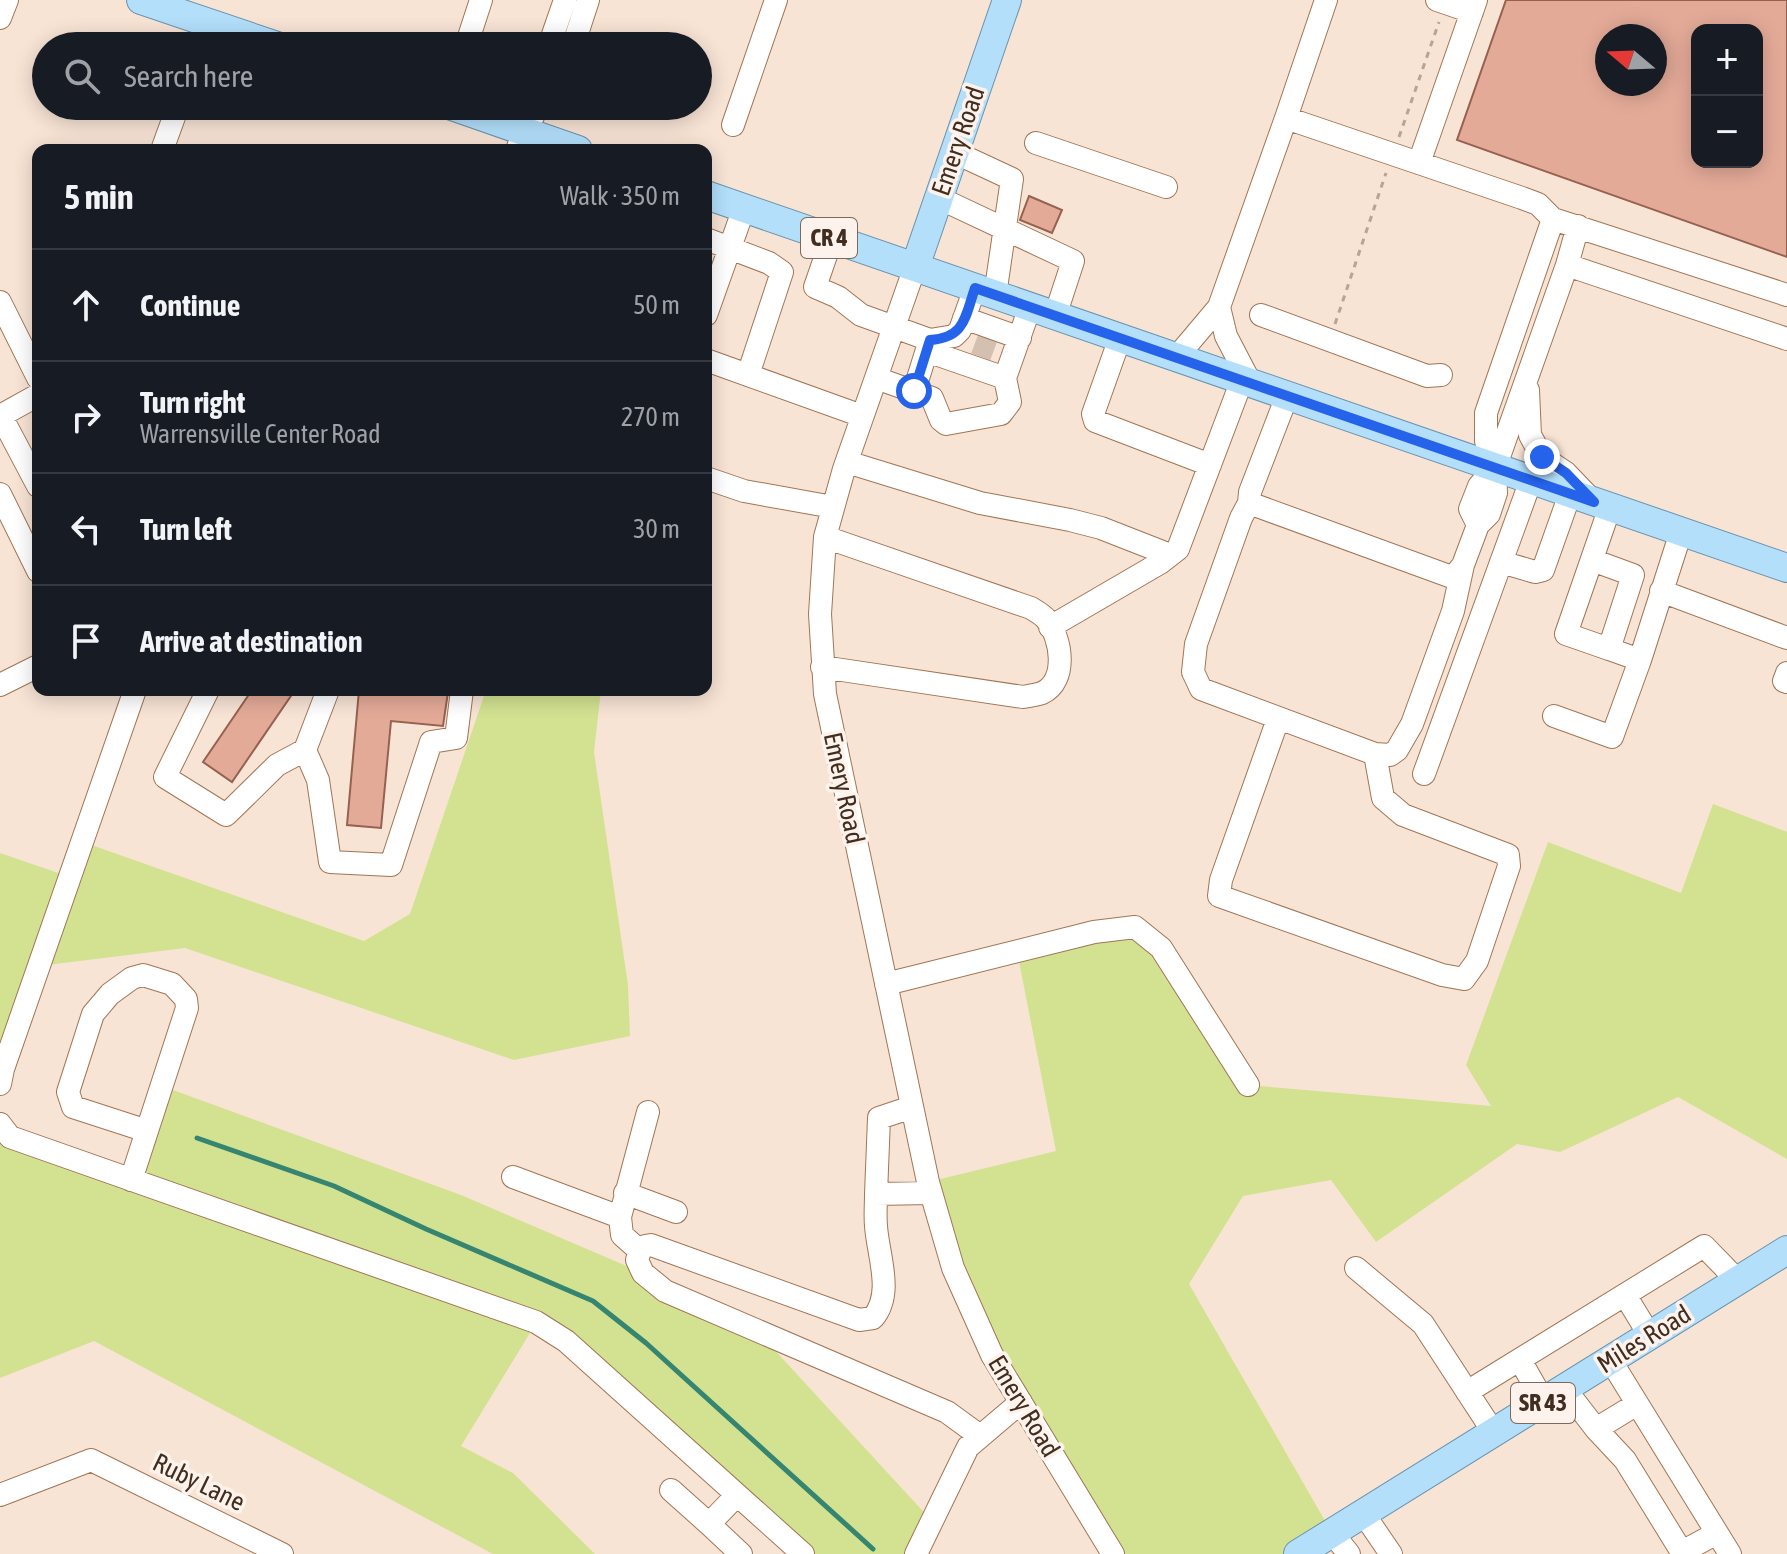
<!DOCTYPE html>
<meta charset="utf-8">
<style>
body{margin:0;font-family:"Asap Condensed",sans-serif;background:#242831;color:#f1f3f6}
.controls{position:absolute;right:24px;top:24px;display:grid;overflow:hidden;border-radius:16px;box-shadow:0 4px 20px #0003}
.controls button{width:72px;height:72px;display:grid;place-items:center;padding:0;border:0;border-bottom:2px solid #363941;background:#171b24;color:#f1f3f6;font:40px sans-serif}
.compass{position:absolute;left:1595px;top:24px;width:72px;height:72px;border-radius:50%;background:#171b24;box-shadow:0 4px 20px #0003;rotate:289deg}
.stop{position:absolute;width:24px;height:24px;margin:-18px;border:6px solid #2563eb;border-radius:50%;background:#fff}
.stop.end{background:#2563eb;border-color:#fff;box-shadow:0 2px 8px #0008}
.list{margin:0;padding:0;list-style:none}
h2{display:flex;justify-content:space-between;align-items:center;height:104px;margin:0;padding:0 32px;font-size:34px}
h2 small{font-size:26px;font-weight:400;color:#9ea1a6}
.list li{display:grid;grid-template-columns:52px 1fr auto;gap:24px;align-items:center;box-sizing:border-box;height:112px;padding:0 32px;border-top:2px solid #363941}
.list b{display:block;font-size:30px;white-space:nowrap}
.list p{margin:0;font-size:26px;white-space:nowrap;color:#9ea1a6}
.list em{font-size:26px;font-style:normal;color:#9ea1a6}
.icon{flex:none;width:44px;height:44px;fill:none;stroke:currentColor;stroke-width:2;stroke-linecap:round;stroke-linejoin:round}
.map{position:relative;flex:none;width:1787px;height:1554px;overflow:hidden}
.search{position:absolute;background:#171b24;box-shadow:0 4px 20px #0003;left:32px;top:32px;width:680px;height:88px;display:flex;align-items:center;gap:20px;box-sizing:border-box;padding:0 28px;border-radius:44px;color:#9ea1a6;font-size:30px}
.panel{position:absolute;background:#171b24;box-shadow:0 4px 20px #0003;left:32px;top:144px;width:680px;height:552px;border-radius:16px}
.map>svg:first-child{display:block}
</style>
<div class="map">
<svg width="1787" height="1554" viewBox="0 0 1787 1554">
<rect width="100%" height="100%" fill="#f8e4d5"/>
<path fill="#d2e291" d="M 486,690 L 601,690 L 594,752 L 628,985 L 630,1036 L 514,1060 L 185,948 L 39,966 L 0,1084 L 0,853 L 70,877 L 83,842 L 364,941 L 410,914 Z
M 1713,804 L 1787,832 L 1787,1159 L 1678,1097 L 1560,1152 L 1517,1144 L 1376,1242 L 1331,1180 L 1243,1196 L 1189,1284 L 1332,1533 L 1298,1554 L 1113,1554 L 1009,1384 L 928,1182 L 1056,1151 L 1017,951 L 1135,927 L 1248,1085 L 1491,1106 L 1466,1065 L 1548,842 L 1681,893 Z
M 162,1086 L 461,1195 L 643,1273 L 759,1333 L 932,1521 L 916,1554 L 803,1554 L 536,1323 L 461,1446 L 513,1473 L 595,1554 L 493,1554 L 94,1341 L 0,1378 L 0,1124 L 131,1179 Z"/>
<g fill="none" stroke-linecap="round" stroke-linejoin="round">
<path stroke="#368571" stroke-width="5" d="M 197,1138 L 334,1186 L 426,1229 L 593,1301 L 646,1343 L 873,1549"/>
</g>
<path fill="#e4aa98" stroke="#966151" stroke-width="2" fill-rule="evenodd" d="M 1506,0 L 1787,0 L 1787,257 L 1457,140 ZM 1697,30 L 1757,30 L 1757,162 L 1697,162 ZM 1607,36 L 1655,36 L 1655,84 L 1607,84 Z
M 1029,196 L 1062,210 L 1052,233 L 1020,220 Z
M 252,690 L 295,690 L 232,782 L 203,762 Z
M 359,690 L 448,692 L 443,726 L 391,721 L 381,828 L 347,825 Z"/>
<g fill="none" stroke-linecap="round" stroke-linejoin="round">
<path stroke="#d4c0b1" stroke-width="22" stroke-dasharray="22 11" stroke-linecap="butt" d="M 975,343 L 994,350"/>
<g stroke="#a27553" stroke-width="24">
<path id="minor" d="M 1437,0 L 1472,12
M 0,18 L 7,0
M 199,46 L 207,22
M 466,46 L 481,0
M 549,46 L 565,0
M 573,46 L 588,0
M 1286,118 L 1326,0
M 733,125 L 776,0
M 1036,143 L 1166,187
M 162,150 L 178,106
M 517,150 L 524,131 L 539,106
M 954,152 L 1012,179 L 995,295
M 1419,163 L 1476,0
M 939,198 L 1073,261 L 1055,316
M 832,238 L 815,287 L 838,297 L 861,315 L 930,340 L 954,336 L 960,330 L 975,288
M 706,239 L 769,263 L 782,272 L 748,375
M 1567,265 L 1787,339
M 915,267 L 844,469 L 825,537 L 820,614 L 825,694 L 928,1182 L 953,1268 L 992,1355 L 1113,1554
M 0,302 L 38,378
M 1219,307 L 1286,118 L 1522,198 L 1538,204 L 1553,219 L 1787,295
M 706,315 L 744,208
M 1261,315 L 1427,376 L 1441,375
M 964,318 L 1020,338
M 1120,338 L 1093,414 L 1095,421 L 1210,465
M 927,351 L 1005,378
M 1176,358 L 1219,307 L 1226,336 L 1251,384
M 706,360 L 862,416
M 876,378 L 932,398 L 941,420 L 946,424 L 1001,414 L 1010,402 L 1005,378 L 1030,307
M 1528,390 L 1530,435 L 1542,457 L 1566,473 L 1590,498
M 914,391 L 930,340
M 1287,396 L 1250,492 L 1249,503 L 1449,576 L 1455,575 L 1463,565 L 1478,525 L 1489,514 L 1496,493 L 1495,468 L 1486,441 L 1486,413 L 1553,219
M 0,416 L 38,395
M 1,416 L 38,486
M 847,462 L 980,503 L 1070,520 L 1101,528 L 1170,555
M 706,478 L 744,491 L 833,507
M 0,494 L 38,571
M 1249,503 L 1241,518 L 1196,644 L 1193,672 L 1201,689 L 1375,754 L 1383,798 L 1403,815 L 1508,855 L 1509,866 L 1477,961 L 1464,979 L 1442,975 L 1219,896 L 1221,880 L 1278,719
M 1478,525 L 1470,509 L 1479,486 L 1495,468 L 1567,265 L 1578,226
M 1592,560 L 1633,575 L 1609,649 L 1566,634 L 1610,507
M 1501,562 L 1535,572 L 1543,570 L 1570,494
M 1661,591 L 1787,638
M 1050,627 L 1160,563 L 1178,549 L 1242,380
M 1640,660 L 1681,532
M 822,667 L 1023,697 C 1029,696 1036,695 1042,693 C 1068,681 1062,638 1046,619 C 1043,615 1036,611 1031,608 L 825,537
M 1787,673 L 1784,681 L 1787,682
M 0,685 L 38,666
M 208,690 L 165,777 L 226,815 L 277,765 L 305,750
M 328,690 L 305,750 L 318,780 L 330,862 L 391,865 L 431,742 L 456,738 L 462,690
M 1554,716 L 1612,737 L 1640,660 L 1609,649
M 1375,754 L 1390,755 L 1397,750 L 1412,724 L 1453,611 L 1463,565
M 1424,774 L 1531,480
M 886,984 L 1094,932 L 1135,927 L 1161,948 L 1248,1085
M 0,1084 L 3,1069 L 135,690
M 912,1107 L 879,1118 L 876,1194 L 930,1193
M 0,1124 L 10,1137 L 536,1322 L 566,1341 L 803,1554
M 513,1177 L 620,1217
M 131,1180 L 187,1008 L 186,999 L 172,984 L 143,975 L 132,978 L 110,994 L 93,1014 L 68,1092 L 73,1107 L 147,1131
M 625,1193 L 676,1212
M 876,1194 C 876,1205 875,1216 876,1226 C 878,1256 894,1293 873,1318 L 859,1320 L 651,1245 L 645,1246 L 640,1251 L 637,1260 L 643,1273 L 665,1291 L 947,1412 L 980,1436
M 640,1251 L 622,1235 L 620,1217 L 648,1112
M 1356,1268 L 1423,1324 L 1494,1433
M 1625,1295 L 1650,1336
M 1520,1360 L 1544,1402
M 1611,1361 L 1730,1554
M 1565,1389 L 1596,1429 L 1625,1460 L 1683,1554
M 1467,1392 L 1704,1246 L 1738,1281
M 1596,1429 L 1637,1404
M 671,1490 L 709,1524
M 0,1495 L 91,1460 L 282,1554
M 737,1495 L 709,1524 L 741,1554
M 1363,1513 L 1391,1554
M 1332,1533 L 1349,1554
M 1682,1552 L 1717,1533
M 916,1554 L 968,1447 L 1021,1402"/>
</g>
<g stroke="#6a93ad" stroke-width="30">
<path id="major" d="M 141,0 L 277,46
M 452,106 L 578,150
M 706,195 L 1787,568
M 915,267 L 1007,0
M 1298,1554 L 1787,1250"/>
</g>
<path stroke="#b8a495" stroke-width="3" stroke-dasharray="6 6" stroke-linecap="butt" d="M 1399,137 L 1439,22
M 1335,324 L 1386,173"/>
<use href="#minor" stroke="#fff" stroke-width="22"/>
<use href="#major" stroke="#b3dffb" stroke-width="28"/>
</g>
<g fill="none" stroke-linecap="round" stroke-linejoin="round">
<path stroke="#2563eb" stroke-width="10" d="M 914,391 L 930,340 C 965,338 965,317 975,288 L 1594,502 L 1566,473 L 1542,457"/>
</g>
<g text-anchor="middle" stroke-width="7" stroke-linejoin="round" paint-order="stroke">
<g fill="#fef3ec" stroke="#7a695d" stroke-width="2">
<rect x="801" y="218" width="56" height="40" rx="6"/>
<rect x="1511" y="1383" width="64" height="40" rx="6"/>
</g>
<g font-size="24" font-weight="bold" fill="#422e20">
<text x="829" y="246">CR 4</text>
<text x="1543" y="1411">SR 43</text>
</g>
<g font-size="26" fill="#422e20" stroke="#fef3ec">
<text transform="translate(958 141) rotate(-71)" y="9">Emery Road</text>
<text transform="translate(844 788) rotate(78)" y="9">Emery Road</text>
<text transform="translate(1644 1339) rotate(-32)" y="9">Miles Road</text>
<text transform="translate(1024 1406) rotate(59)" y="9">Emery Road</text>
<text transform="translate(199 1482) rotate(26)" y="9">Ruby Lane</text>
</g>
</g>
</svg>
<div class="controls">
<button>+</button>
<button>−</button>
</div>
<svg class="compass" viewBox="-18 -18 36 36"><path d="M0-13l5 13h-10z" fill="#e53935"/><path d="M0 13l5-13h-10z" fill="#9ea1a6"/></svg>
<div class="stop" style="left:914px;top:391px"></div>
<div class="stop end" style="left:1542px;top:457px"></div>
<div class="search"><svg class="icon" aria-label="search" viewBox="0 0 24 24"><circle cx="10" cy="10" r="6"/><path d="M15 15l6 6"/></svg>Search here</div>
<section class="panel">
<h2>5 min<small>Walk · 350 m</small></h2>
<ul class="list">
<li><svg class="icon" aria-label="ahead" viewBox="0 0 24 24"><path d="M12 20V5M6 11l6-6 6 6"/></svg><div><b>Continue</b></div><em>50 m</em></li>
<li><svg class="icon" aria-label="right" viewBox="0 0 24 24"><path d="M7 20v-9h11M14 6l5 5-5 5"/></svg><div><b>Turn right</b><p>Warrensville Center Road</p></div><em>270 m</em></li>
<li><svg class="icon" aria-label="left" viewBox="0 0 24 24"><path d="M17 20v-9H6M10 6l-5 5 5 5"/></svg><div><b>Turn left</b></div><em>30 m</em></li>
<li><svg class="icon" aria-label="arrive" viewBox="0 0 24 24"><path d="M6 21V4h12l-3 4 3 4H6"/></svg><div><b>Arrive at destination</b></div></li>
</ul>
</section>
</div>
